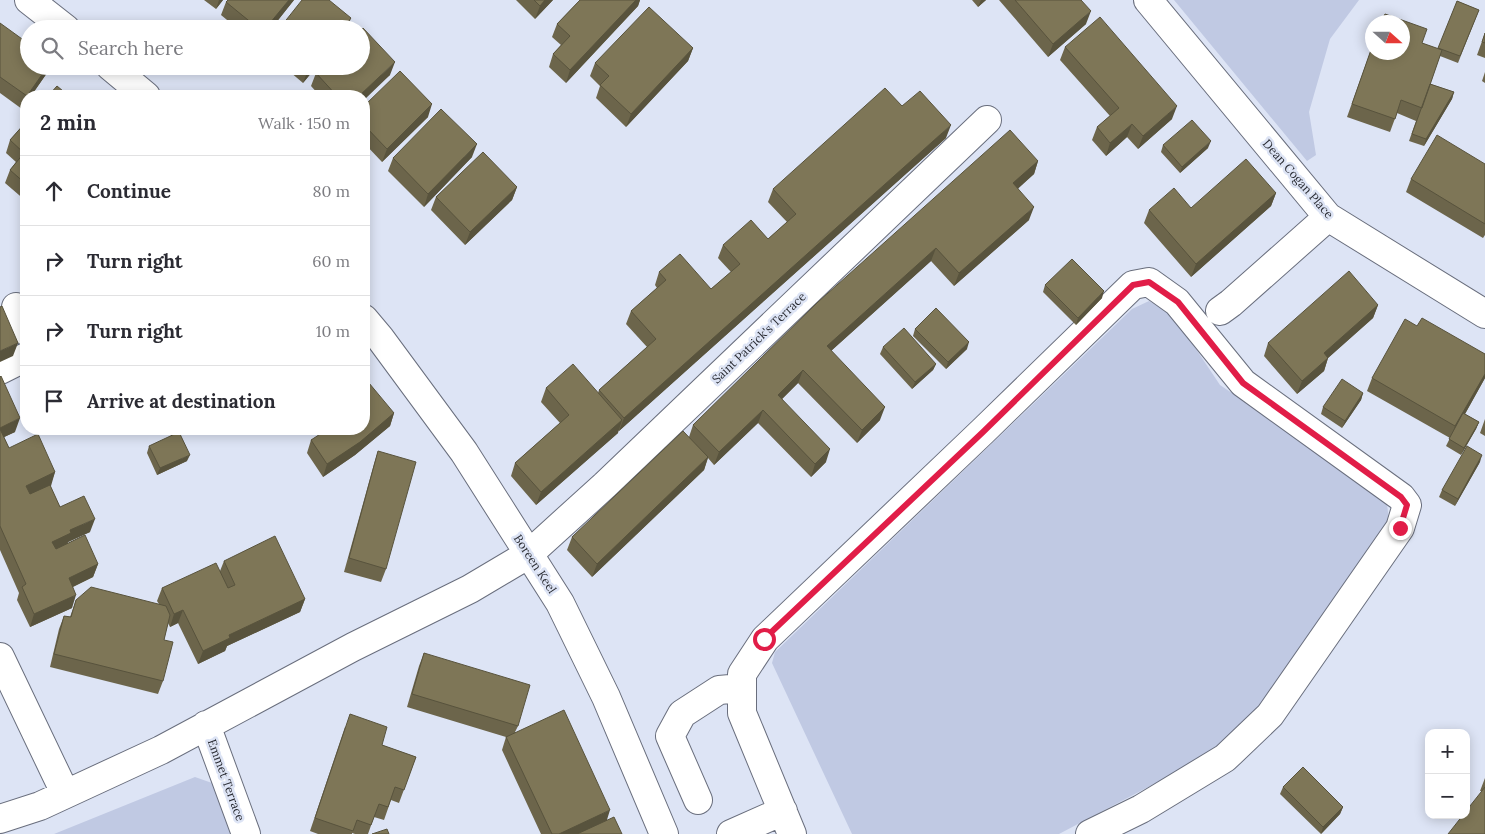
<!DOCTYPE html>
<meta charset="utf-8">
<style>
body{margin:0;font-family:Lora,serif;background:#f7f7f7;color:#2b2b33}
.controls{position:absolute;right:15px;bottom:15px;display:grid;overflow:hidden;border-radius:10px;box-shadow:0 2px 12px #0003}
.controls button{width:45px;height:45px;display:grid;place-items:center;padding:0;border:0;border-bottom:1px solid #e1e1e2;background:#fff;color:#2b2b33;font:25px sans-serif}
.compass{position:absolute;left:1365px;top:15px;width:45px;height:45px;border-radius:50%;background:#fff;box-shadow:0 2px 12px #0003;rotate:111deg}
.stop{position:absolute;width:15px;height:15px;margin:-11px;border:4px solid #e11d48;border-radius:50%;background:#fff}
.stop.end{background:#e11d48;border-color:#fff;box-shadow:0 1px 5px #0008}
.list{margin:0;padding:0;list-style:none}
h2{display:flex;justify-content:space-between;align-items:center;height:65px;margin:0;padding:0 20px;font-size:21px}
h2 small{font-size:16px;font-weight:400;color:#7c7c81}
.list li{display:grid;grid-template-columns:32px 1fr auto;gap:15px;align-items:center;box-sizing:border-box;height:70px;padding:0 20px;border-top:1px solid #e1e1e2}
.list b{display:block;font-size:19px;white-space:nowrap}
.list em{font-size:16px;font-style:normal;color:#7c7c81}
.icon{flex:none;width:28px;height:28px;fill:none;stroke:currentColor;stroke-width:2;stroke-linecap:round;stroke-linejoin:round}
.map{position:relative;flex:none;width:1485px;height:834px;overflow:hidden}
.search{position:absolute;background:#fff;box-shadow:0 2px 12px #0003;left:20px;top:20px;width:350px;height:55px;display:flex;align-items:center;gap:12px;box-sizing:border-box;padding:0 18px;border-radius:28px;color:#7c7c81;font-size:19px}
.panel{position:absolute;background:#fff;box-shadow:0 2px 12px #0003;left:20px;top:90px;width:350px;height:345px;border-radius:20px}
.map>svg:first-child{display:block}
</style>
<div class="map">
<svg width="1485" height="834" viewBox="0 0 1485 834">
<rect width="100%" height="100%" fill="#dde4f5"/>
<path fill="#c0c9e3" d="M 1174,0 L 1359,0 L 1330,39 L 1309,112 L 1316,155 L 1307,161 Z
M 1149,301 L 1174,316 L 1220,385 L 1335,462 L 1387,504 L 1390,528 L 1261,712 L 1209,755 L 1059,834 L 852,834 L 772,663 L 775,652 L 1132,309 Z
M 195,777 L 212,783 L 221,797 L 235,834 L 54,834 Z"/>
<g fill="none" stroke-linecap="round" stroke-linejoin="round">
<g stroke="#696e7d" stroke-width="30">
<path id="minor" d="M 29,0 L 66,29
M 1148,0 L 1328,217 L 1485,314
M 110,66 L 146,96
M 16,307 L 26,331
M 1220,311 L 1231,303 L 1328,217
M 364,319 L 380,338 L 464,452 L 560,603 L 606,697 L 664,834
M 0,370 L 26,357
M 0,657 L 65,793
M 206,725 L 246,834
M 698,800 L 670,736 L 682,714 L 719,690 L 742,688
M 0,819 L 40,806 L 161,750 L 353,647 L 470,589 L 529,554 L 605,485 L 987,120
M 731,834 L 783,811
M 792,834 L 742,713 L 742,674 L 765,639 L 983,431 L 1133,285 L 1149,282 L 1177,302 L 1243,383 L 1401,497 L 1407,505 L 1400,528 L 1270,715 L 1225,758 L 1141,809 L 1090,834"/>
</g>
<use href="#minor" stroke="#fff" stroke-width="28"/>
</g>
<path fill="#6c654b" d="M 204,0 L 223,0 L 216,9 Z
M 228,0 L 294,0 L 271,29 L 238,29 L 221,15 L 226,2 Z
M 516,0 L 553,0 L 535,19 Z
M 580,0 L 640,0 L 638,6 L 566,83 L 549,67 L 553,54 L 561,45 L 552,37 L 557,24 Z
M 972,0 L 986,0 L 978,7 Z
M 999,0 L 1081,0 L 1086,24 L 1048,57 Z
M 1457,1 L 1479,10 L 1458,63 L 1440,56 L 1430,84 L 1454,92 L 1452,99 L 1424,146 L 1409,141 L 1416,121 L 1397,113 L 1390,132 L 1347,117 L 1372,47 L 1422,43 L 1438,49 Z
M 0,23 L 47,73 L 31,96 L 26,96 L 26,103 L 22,109 L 0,93 Z
M 1485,33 L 1485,58 L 1477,55 Z
M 1065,47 L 1172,119 L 1138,149 L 1127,137 L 1106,156 L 1092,140 L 1097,127 L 1110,116 L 1060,60 Z
M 693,48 L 688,61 L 626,127 L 596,98 L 600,86 L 590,76 L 595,63 Z
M 283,66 L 317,66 L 303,83 Z
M 1485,72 L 1485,83 L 1482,81 Z
M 316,73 L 390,75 L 364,96 L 320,96 L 311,86 Z
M 364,106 L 428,117 L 382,162 L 364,143 Z
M 902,106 L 946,138 L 619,431 L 618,430 L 618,433 L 536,505 L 511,476 L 515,463 L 560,423 L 541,402 L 546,388 L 598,393 L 599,390 L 647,347 L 626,324 L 631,311 L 657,288 L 655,285 L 659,272 L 711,289 L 731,272 L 718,258 L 723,245 L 768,239 L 787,222 L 768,202 L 773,189 Z
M 26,122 L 26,201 L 5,183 L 10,170 L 16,162 L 6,153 L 10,140 Z
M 1163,145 L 1208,148 L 1180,173 L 1161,152 Z
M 472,157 L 424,207 L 388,171 L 393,158 Z
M 1038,161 L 1034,174 L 1018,188 L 1029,220 L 954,286 L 931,261 L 831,351 L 880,420 L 857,443 L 798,383 L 782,399 L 826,462 L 811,477 L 758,423 L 714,465 L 708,458 L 704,470 L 592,577 L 567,550 L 572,537 L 689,437 L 693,425 Z
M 1485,164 L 1485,235 L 1483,238 L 1406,192 L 1411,179 Z
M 517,187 L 512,200 L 465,245 L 431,210 L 436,197 Z
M 1276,193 L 1271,206 L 1191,277 L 1144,223 L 1149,210 L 1191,208 Z
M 1045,285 L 1102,298 L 1076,325 L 1043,292 Z
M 1378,305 L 1373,318 L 1328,358 L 1324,371 L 1297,394 L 1264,356 L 1268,343 Z
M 1417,326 L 1485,354 L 1485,378 L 1465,414 L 1479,422 L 1476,429 L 1461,455 L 1446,446 L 1450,438 L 1367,391 L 1372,378 Z
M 915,329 L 967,349 L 946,369 L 913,336 Z
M 883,347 L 936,364 L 933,370 L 912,389 L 880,354 Z
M 0,377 L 15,432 L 4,437 L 9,448 L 55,472 L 50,486 L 60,507 L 90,532 L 68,542 L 67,543 L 98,564 L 93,577 L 73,587 L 72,608 L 30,627 L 17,600 L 19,593 L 0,550 Z
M 1363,393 L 1361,400 L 1342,428 L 1321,414 L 1323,407 Z
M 394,413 L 390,426 L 355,455 L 323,477 L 307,453 L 311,440 Z
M 1485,419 L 1485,436 L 1480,433 Z
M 149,446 L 187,461 L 157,475 L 147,453 Z
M 378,451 L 386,569 L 381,582 L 344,572 L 374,464 Z
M 1480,462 L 1455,506 L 1439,497 L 1442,490 Z
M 224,561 L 305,599 L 300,612 L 227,646 L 225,651 L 198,664 L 178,623 L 170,627 L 168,623 L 164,640 L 163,681 L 158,694 L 50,667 L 59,629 L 64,616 L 70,617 L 76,600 L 159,604 L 157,601 L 162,588 L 220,571 Z
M 424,653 L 518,726 L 515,732 L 607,820 L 622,834 L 541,834 L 502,750 L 506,737 L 407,707 L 419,666 Z
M 345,727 L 382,745 L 416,757 L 399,803 L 391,800 L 384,820 L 374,817 L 368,834 L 355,834 L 352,833 L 352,834 L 318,834 L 310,831 Z
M 1485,778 L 1485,834 L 1481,791 L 1480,791 Z
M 1283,787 L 1343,807 L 1340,814 L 1321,834 L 1280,794 Z"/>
<path fill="#58533d" d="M 219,0 L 223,0 L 216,9 Z
M 289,0 L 294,0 L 271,29 L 265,29 Z
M 545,0 L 553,0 L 535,19 L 540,6 Z
M 636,0 L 640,0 L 638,6 L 566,83 L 570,70 Z
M 981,0 L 986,0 L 978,7 Z
M 1091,11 L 1086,24 L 1048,57 L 1053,44 Z
M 351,18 L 347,29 L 342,29 Z
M 693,48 L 688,61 L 626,127 L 631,114 Z
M 395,62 L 390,75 L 364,100 L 364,96 L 359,96 Z
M 48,66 L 50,66 L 47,73 L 31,96 L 27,96 Z
M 311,66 L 317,66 L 303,83 L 308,70 Z
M 1454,92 L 1452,99 L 1424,146 L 1426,139 Z
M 26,97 L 26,103 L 22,109 Z
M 432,104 L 428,117 L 382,162 L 387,149 Z
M 1177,106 L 1172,119 L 1138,149 L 1143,136 Z
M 1132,124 L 1127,137 L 1106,156 L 1110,143 Z
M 951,125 L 946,138 L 619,431 L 624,418 Z
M 1211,141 L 1208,148 L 1180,173 L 1182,167 Z
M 477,144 L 472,157 L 424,207 L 428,194 Z
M 1038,161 L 1034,174 L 1009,197 L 1013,183 Z
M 517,187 L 512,200 L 465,245 L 470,232 Z
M 1276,193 L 1271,206 L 1191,277 L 1196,264 Z
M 1034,207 L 1029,220 L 954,286 L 959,273 Z
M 936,248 L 931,261 L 822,359 L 827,346 Z
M 1104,291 L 1102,298 L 1076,325 L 1078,318 Z
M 1378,305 L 1373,318 L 1319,366 L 1324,353 Z
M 969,342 L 967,349 L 946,369 L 948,362 Z
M 18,343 L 13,356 L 0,362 L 0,351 Z
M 1328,358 L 1324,371 L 1297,394 L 1302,381 Z
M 936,364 L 933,370 L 912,389 L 915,382 Z
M 803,370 L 798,383 L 773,408 L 778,395 Z
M 1485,374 L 1485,378 L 1451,439 L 1455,426 Z
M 1363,393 L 1361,400 L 1342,428 L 1345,421 Z
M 885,407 L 880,420 L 857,443 L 862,430 Z
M 763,410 L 758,423 L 714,465 L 719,452 Z
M 394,413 L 390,426 L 355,455 L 323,477 L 327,464 Z
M 20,418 L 15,432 L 0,439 L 0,428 Z
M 622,420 L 618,433 L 536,505 L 541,492 Z
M 1479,422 L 1476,429 L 1461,455 L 1464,448 Z
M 830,449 L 826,462 L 811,477 L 815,464 Z
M 190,455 L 187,461 L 157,475 L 160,468 Z
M 1482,455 L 1480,462 L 1455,506 L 1458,499 Z
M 708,457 L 704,470 L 592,577 L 597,564 Z
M 55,472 L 51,486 L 22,499 L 26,486 Z
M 95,519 L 90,532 L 68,542 L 67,546 L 47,555 L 52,542 L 70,530 Z
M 98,564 L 93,577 L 64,591 L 69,578 Z
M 76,595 L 72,608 L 30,627 L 34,614 Z
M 305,599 L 300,612 L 227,646 L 225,651 L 198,664 L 203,651 L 229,635 Z
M 183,610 L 178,623 L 170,627 L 174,614 Z
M 1343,807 L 1340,814 L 1321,834 L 1323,827 Z
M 610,810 L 606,823 L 582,834 L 559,834 Z"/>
<path fill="#7e7657" stroke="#58533d" d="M 228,0 L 289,0 L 265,29 L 259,29 L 226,2 Z
M 302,0 L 329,0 L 351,18 L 342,29 L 279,29 Z
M 534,0 L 545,0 L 540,6 Z
M 580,0 L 636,0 L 570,70 L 553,54 L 570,36 L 557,24 Z
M 1015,0 L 1081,0 L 1091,11 L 1053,44 Z
M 1457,1 L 1479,10 L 1460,56 L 1438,48 Z
M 649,7 L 693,48 L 631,114 L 600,85 L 609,76 L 595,63 Z
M 1385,14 L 1427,29 L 1422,43 L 1442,50 L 1422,108 L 1401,100 L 1395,119 L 1352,104 L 1372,47 L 1372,52 L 1402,52 L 1402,22 L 1381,22 Z
M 1100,17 L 1177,106 L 1143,136 L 1132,124 L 1110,143 L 1097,127 L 1119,108 L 1065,47 Z
M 0,23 L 29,44 L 29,66 L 48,66 L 27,96 L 0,77 Z
M 363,28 L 395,62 L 359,96 L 337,96 L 316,73 L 323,66 L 361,66 L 361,30 Z
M 1485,33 L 1485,43 L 1482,42 Z
M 303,66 L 311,66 L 308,70 Z
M 400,71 L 432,104 L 387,149 L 364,125 L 364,106 Z
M 1430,84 L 1454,92 L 1426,139 L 1412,134 Z
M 57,86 L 69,96 L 48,96 Z
M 885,88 L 902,106 L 920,91 L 951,125 L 624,418 L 599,390 L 656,339 L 631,311 L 666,280 L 659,272 L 680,254 L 711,289 L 740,264 L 723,245 L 751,220 L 768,239 L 796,214 L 773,189 Z
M 441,109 L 477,144 L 428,194 L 393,158 Z
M 1192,120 L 1211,141 L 1182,167 L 1163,145 Z
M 26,122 L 26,184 L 10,170 L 24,153 L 10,140 Z
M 1010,130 L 1038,161 L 1013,183 L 1034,207 L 959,273 L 936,248 L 827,346 L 885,407 L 862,430 L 803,370 L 778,395 L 830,449 L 815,464 L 763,410 L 719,452 L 693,425 L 818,302 Z
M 1437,135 L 1485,164 L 1485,224 L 1411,179 Z
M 483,152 L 517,187 L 470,232 L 436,197 Z
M 1246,159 L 1276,193 L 1196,264 L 1149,210 L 1174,188 L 1191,208 Z
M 1072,259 L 1104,291 L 1078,318 L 1045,285 Z
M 1349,271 L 1378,305 L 1324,353 L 1328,358 L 1302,381 L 1268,343 Z
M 2,306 L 18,343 L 0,351 L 0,307 Z
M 936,308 L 969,342 L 948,362 L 915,329 Z
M 1422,318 L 1485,354 L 1485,374 L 1455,426 L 1372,378 L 1405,319 L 1417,326 Z
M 904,328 L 936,364 L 915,382 L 883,347 Z
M 573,364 L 622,420 L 541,492 L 515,463 L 569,415 L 546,388 Z
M 1,376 L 20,418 L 0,428 L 0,377 Z
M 364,377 L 394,413 L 360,442 L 327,464 L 311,440 L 328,429 L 364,429 Z
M 1342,379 L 1363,393 L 1345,421 L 1323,407 Z
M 1463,413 L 1479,422 L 1464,448 L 1449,439 Z
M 0,429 L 9,448 L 38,434 L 55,472 L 26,486 L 30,494 L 50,485 L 60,507 L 84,496 L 95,519 L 70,530 L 71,533 L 52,542 L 56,549 L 85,535 L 98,564 L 69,578 L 76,595 L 34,614 L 22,587 L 26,584 L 0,526 Z
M 683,431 L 708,457 L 597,564 L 572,537 Z
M 179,432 L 190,455 L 160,468 L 149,446 Z
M 1467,446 L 1482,455 L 1458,499 L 1442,490 Z
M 378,451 L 416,462 L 386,569 L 349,558 Z
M 275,536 L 305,599 L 229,635 L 230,638 L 203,651 L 183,610 L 174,614 L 162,588 L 216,563 L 228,588 L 235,585 L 224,561 Z
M 91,587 L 166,606 L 170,615 L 164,640 L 173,642 L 163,681 L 54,654 L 64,616 L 71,617 L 76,600 Z
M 424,653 L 530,685 L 518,726 L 412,694 Z
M 564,710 L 610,810 L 559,834 L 552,834 L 506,737 Z
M 350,714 L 387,727 L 382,745 L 416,757 L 404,790 L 395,787 L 388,807 L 379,804 L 371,825 L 357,820 L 353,831 L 315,818 Z
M 1303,767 L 1343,807 L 1323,827 L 1283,787 Z
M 1485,787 L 1485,834 L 1448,834 L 1463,815 L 1466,815 L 1466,811 Z
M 614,817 L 622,834 L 577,834 Z
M 387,829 L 389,834 L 372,834 Z"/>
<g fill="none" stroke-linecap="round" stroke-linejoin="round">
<path stroke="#e11d48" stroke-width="6" d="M 764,639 L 983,432 L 1133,285 L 1149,282 L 1178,302 L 1243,383 L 1401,497 L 1407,505 L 1400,528"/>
</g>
<g text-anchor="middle" stroke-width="5" stroke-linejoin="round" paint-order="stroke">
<g font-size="12" fill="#292b32" stroke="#dde4f5">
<text transform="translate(1298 179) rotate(49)" y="4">Dean Cogan Place</text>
<text transform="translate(759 338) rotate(-44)" y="4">Saint Patrick's Terrace</text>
<text transform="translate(535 564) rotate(57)" y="4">Boreen Keel</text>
<text transform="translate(226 780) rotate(70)" y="4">Emmet Terrace</text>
</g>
</g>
</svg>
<div class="controls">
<button>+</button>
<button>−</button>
</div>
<svg class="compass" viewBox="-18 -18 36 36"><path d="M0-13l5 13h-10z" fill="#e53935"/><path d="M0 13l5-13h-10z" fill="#7c7c81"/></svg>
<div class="stop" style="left:764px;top:639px"></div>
<div class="stop end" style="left:1400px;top:528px"></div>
<div class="search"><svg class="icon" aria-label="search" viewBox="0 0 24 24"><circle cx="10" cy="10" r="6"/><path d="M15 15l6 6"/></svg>Search here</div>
<section class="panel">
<h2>2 min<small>Walk · 150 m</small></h2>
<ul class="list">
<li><svg class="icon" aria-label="ahead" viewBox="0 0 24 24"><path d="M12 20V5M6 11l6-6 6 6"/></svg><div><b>Continue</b></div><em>80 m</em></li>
<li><svg class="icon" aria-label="right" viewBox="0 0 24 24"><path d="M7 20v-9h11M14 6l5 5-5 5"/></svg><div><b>Turn right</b></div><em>60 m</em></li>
<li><svg class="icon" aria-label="right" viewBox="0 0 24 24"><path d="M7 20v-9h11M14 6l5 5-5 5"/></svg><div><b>Turn right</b></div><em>10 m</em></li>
<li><svg class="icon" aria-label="arrive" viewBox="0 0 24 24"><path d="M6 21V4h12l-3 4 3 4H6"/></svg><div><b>Arrive at destination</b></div></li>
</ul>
</section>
</div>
